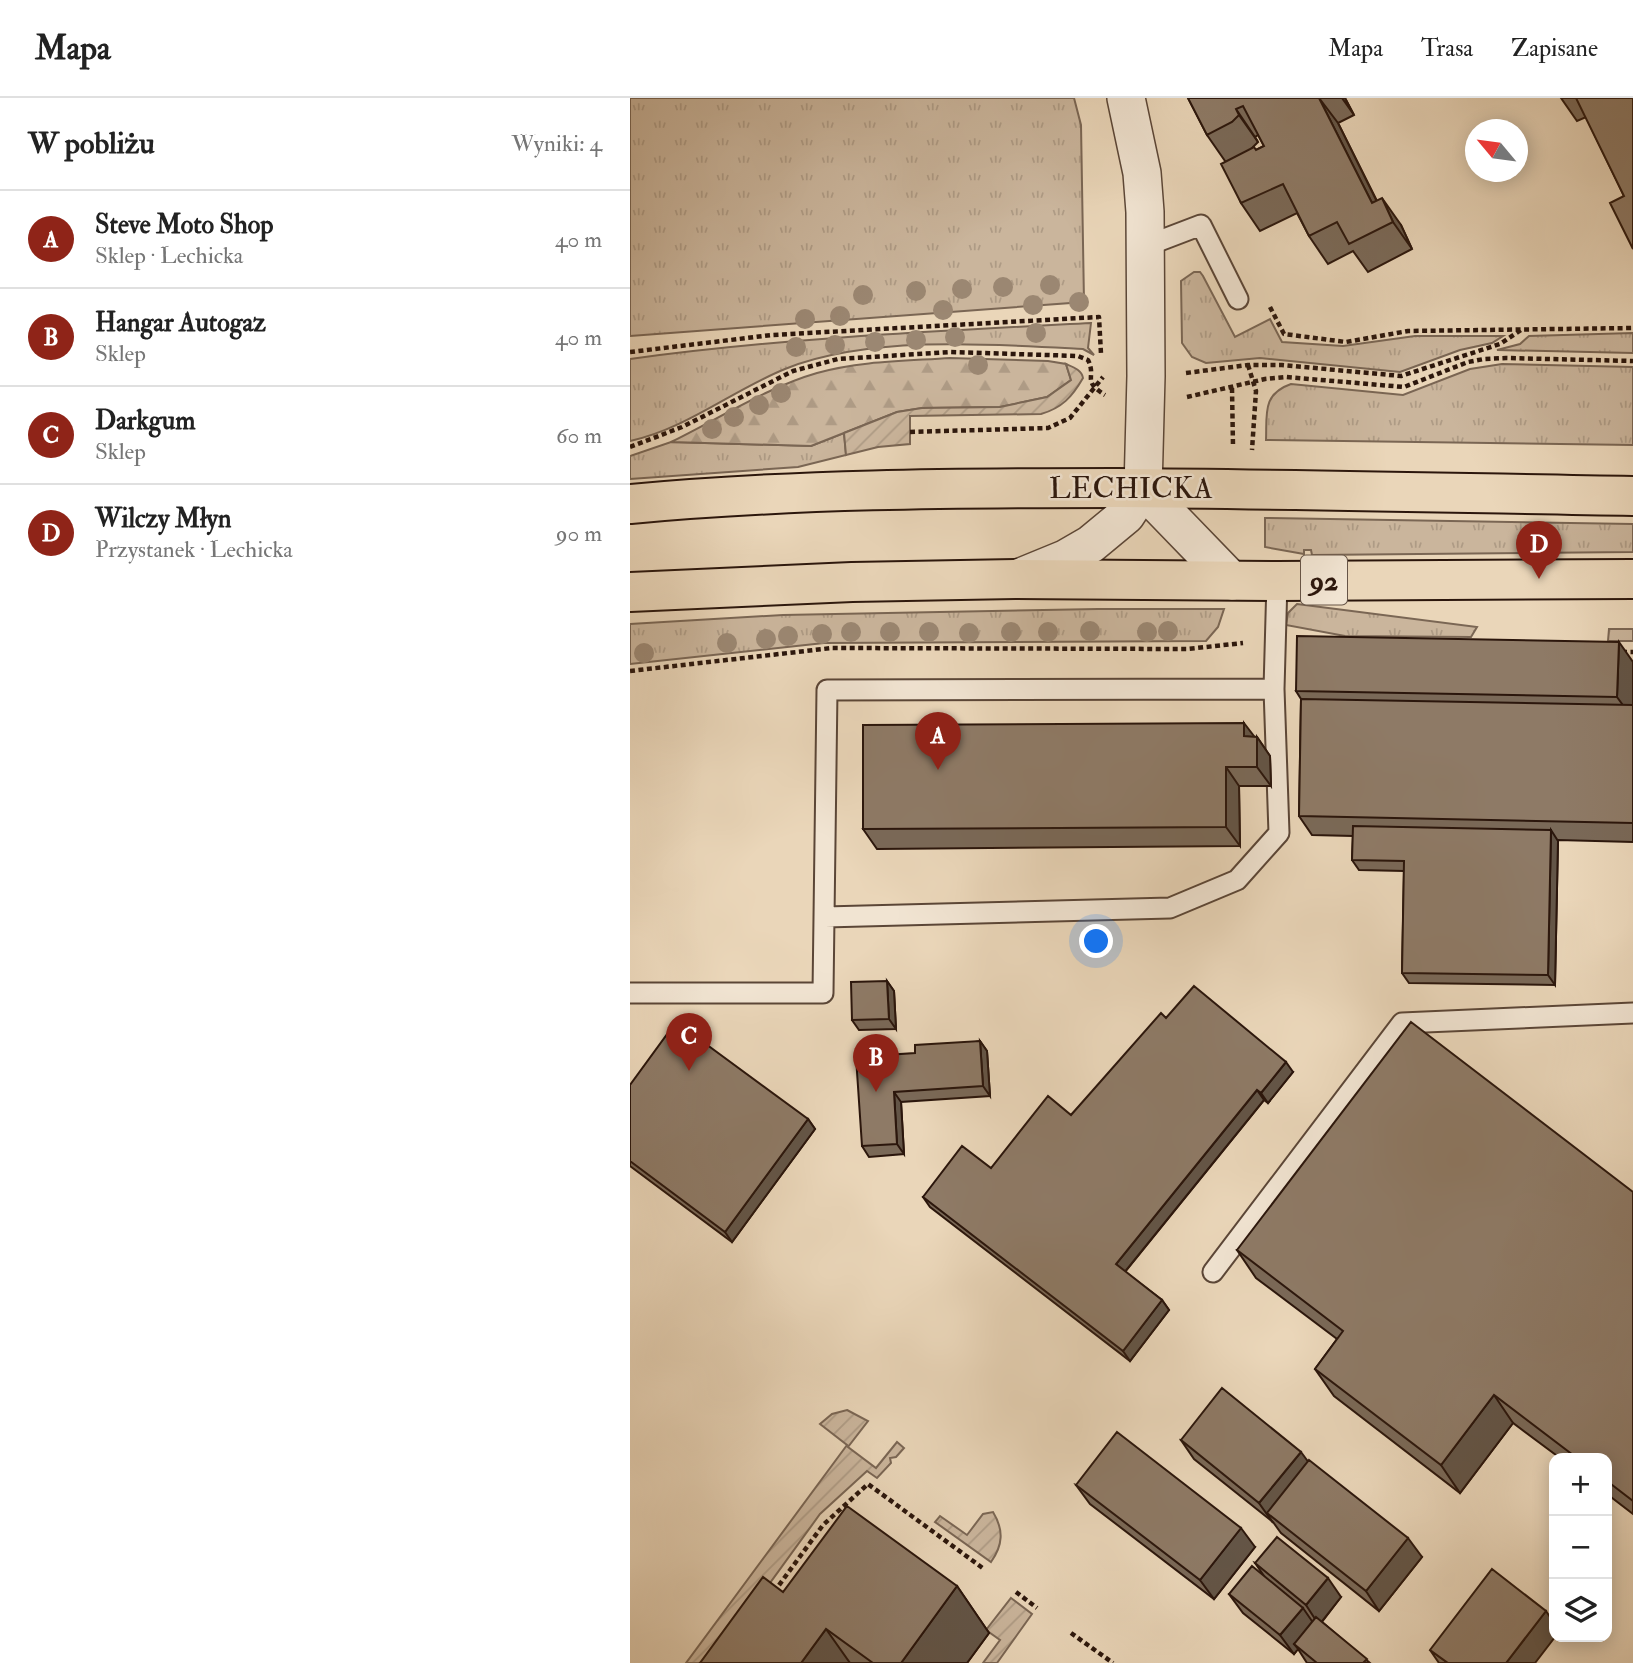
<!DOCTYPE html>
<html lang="pl">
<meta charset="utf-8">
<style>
body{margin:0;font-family:"IM FELL Double Pica",serif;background:#f2f2f2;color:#222}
.controls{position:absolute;right:21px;bottom:21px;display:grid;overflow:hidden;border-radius:14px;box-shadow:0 4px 18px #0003}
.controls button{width:63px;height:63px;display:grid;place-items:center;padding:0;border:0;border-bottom:2px solid #e0e0e0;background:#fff;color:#222;font:35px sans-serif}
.compass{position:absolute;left:835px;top:21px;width:63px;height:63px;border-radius:50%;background:#fff;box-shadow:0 4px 18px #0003;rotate:299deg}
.you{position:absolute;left:467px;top:844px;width:24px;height:24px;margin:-18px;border:5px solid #fff;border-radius:50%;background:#1a73e8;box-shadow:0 0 0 10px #1a73e833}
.badge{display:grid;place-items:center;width:46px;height:46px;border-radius:50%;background:#8f2418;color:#fff;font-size:23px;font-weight:700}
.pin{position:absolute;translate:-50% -58px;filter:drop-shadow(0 2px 4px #0008)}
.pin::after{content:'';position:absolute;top:37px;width:24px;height:21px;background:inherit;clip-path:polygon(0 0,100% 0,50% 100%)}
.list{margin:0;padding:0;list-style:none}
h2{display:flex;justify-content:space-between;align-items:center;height:91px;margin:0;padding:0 28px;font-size:30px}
h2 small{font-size:23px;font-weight:400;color:#767676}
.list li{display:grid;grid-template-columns:46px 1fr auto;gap:21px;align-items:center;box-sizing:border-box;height:98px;padding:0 28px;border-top:2px solid #e0e0e0}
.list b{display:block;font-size:26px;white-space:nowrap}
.list p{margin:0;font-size:23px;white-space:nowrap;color:#767676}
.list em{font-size:23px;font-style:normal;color:#767676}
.icon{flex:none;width:38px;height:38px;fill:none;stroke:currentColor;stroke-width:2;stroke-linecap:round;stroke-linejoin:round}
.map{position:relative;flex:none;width:1003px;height:1565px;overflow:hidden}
header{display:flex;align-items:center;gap:42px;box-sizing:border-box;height:98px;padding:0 35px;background:#fff;border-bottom:2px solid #e0e0e0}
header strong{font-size:33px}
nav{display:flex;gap:38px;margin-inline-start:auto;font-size:24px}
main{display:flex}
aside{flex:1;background:#fff}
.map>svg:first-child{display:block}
</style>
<header>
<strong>Mapa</strong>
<nav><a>Mapa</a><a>Trasa</a><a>Zapisane</a></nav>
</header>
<main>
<aside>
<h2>W pobliżu<small>Wyniki: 4</small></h2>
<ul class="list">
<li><span class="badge">A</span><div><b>Steve Moto Shop</b><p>Sklep · Lechicka</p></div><em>40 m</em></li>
<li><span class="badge">B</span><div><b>Hangar Autogaz</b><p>Sklep</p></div><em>40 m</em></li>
<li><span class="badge">C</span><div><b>Darkgum</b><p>Sklep</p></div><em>60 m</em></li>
<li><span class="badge">D</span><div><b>Wilczy Młyn</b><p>Przystanek · Lechicka</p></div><em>90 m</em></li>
</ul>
</aside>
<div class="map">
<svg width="1003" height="1565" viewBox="0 0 1003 1565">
<defs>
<pattern id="grass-tufts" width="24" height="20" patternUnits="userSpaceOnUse" patternTransform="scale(1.75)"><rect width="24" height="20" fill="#cab59c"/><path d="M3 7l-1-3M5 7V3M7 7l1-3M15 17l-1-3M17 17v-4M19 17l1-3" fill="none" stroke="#ae9b85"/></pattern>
<pattern id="forest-firs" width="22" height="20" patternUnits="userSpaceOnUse" patternTransform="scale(1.75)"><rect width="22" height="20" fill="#cab59c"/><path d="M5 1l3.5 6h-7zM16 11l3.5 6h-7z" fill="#ae9b85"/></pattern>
<pattern id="garden-furrows" width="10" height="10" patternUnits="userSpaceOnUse" patternTransform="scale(1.75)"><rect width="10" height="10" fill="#cab59c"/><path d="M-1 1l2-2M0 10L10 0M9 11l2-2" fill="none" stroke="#ae9b85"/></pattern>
</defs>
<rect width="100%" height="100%" fill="#ead6b9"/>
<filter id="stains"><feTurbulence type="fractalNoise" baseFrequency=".00286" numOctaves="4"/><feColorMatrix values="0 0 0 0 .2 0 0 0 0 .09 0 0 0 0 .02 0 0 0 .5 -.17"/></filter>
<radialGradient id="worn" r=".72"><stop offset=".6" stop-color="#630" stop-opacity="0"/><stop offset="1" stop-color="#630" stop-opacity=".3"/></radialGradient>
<path fill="url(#grass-tufts)" stroke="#7a6654" stroke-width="2" d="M 0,0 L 444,0 L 451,27 L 454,204 L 0,238 Z
M 564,174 L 570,174 L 573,178 L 605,239 L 640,221 L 652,244 L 713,248 L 785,238 L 873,238 L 862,245 L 830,252 L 770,274 L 630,260 L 576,265 L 562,259 L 552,245 L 551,183 Z
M 461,225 L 458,250 L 464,257 L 453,251 C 363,246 239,237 155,271 C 103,292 56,331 0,343 L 0,261 C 153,240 307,233 461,225 Z
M 1003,235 L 1003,255 L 867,252 L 890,246 L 899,238 Z
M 872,266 L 1003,269 L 1003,347 L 636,342 C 637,316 632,296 661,286 L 773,297 L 840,271 Z
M 214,335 L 216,357 L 168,369 L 0,381 L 0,358 L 41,344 L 181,348 Z
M 635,420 L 1003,426 L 1003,454 L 682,457 L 681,452 L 674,452 L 674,456 L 635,449 Z
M 667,506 L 847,529 L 841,539 L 715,538 L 656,527 L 658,515 Z
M 468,511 L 594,511 L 588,529 L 576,543 L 194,545 L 0,566 L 0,526 L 153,517 Z
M 979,531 L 1003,531 L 1003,543 L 978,543 Z"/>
<path fill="url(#forest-firs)" stroke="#7a6654" stroke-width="2" d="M 320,260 L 418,263 L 436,266 L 441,282 L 417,299 L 370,309 L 292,310 L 267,314 L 181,348 L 41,344 C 88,321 138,289 187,275 C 229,263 276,263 320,260 Z"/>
<path fill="url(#garden-furrows)" stroke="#7a6654" stroke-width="2" d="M 436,266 C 443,269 452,272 453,280 C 442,299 432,310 411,316 L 280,318 L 280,346 L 248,349 L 216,357 L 214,335 L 267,314 L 292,310 L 370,309 L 417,299 L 441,282 Z
M 217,1312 L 238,1323 L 218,1349 L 246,1370 L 267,1344 L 274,1350 L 266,1359 L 260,1360 L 261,1365 L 247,1380 L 237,1373 L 190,1416 L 82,1565 L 56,1565 L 217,1347 L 190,1326 L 202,1316 Z
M 363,1414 C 374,1432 373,1447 361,1464 L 305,1424 L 310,1418 L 337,1437 L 353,1416 Z
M 381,1500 L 402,1516 L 367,1565 L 353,1565 L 370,1542 L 356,1532 Z"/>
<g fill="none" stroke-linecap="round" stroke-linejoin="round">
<g stroke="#5b4637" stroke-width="23">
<path id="lane" d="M 516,148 L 571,127 L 608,201
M 195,819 L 540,810 L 607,782 L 649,735 L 644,591 L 647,483
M 0,895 L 193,895 L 197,592 L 644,591
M 583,1174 L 772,925 L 1003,915"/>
</g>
<g stroke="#5b4637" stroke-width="40">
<path id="street" d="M 513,391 L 602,483
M 386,481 L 435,461 L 461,446 L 496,417 L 513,391 L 516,278 L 515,114 L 512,75 L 496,0"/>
</g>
<g stroke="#2b160c" stroke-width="42">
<path id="primary" d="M 0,406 C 161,391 324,390 485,390 C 658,391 830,395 1003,398
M 0,494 L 222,484 L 385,481 L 647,483 L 1003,481"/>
</g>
<path stroke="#2b160c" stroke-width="4.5" stroke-dasharray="5 3.5" stroke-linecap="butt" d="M 640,209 L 654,236 L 716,244 L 778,233 L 1003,230
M 0,254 L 142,237 L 469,219 L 471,256
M 618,267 L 626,293 L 622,352
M 556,275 L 618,267 L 652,267 L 771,278 L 870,246 L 891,232
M 602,290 L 603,348
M 557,299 L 635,281 L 656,279 L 774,289 L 838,264 L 854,261 L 876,260 L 1003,263
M 280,334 L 418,330 L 440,320 L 473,279
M 0,349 L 52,329 L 163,273 L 208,261 L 321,254 L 448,258 L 458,262 C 467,280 451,282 475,297
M 992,554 L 1003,554
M 0,573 L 202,550 L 557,551 L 613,545
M 144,1494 L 193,1427 L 238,1386 L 354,1471
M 386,1494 L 407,1510
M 441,1535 L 483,1565"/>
<use href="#lane" stroke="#f1e4d2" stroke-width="19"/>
<use href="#street" stroke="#f1e4d2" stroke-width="37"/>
<use href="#primary" stroke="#ead6b9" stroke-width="38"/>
</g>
<g fill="#9b8772">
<circle cx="420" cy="187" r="10"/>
<circle cx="373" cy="189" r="10"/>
<circle cx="332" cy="191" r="10"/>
<circle cx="286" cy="193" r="10"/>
<circle cx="233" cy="197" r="10"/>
<circle cx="449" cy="204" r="10"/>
<circle cx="403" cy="207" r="10"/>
<circle cx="313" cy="212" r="10"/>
<circle cx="210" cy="218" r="10"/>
<circle cx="175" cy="221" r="10"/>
<circle cx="406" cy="235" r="10"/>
<circle cx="325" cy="239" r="10"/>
<circle cx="286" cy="242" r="10"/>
<circle cx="245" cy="244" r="10"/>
<circle cx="205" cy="247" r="10"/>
<circle cx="166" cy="249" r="10"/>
<circle cx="348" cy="267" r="10"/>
<circle cx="151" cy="295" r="10"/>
<circle cx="129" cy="307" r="10"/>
<circle cx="104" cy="319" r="10"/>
<circle cx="82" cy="331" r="10"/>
<circle cx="460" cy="533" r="10"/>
<circle cx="538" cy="533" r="10"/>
<circle cx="221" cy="534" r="10"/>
<circle cx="260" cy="534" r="10"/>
<circle cx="299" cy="534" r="10"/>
<circle cx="381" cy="534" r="10"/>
<circle cx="418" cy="534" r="10"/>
<circle cx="517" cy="534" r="10"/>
<circle cx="339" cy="535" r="10"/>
<circle cx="192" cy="536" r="10"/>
<circle cx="158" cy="538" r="10"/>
<circle cx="136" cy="541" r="10"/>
<circle cx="97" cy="545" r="10"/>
<circle cx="14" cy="555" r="10"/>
</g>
<path fill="#7a6958" stroke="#2b160c" stroke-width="2" fill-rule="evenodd" d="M 558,0 L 715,0 L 724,17 L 708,25 L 747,103 L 771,127 L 782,151 L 738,174 L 723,153 L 698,166 L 679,138 L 667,115 L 630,133 L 611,105 L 595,63 L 577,37 ZM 628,37 L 634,48 L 626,52 L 622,50 L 628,44 L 625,39 Z
M 931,0 L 1003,0 L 994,98 L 956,19 L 947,23 Z
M 1003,564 L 1003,744 L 928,742 L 925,887 L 779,885 L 772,875 L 774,773 L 729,772 L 722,762 L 723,738 L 682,737 L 669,718 L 671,601 L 666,593 Z
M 624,639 L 627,639 L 640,658 L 641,688 L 609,688 L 610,748 L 247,751 L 233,731 Z
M 257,883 L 264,893 L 266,931 L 229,932 L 222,922 Z
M 536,920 L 663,974 L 638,1005 L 634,1002 L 495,1174 L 532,1202 L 539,1212 L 500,1263 L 300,1109 L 293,1099 L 361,1070 L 441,1017 Z
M 350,943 L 357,953 L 360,998 L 271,1004 L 274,1056 L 239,1059 L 232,1048 L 285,955 Z
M 0,987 L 178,1021 L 185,1031 L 102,1144 L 0,1068 Z
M 1003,1094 L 1003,1416 L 977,1396 L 977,1360 L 930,1360 L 883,1325 L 830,1395 L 704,1298 L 685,1271 L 707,1241 L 626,1180 L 607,1152 Z
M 551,1342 L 678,1363 L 792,1459 L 749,1513 L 651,1435 L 643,1424 L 564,1361 Z
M 446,1387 L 625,1449 L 584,1501 L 460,1406 Z
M 625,1465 L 711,1499 L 692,1524 L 740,1565 L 677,1565 L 668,1551 L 664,1556 L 613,1515 L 599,1496 L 634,1478 Z
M 327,1488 L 359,1535 L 337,1565 L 70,1565 L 153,1494 Z
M 800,1552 L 818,1565 L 809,1565 Z"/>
<path fill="#635547" stroke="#2b160c" stroke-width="2" d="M 689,0 L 708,25 L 758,126 L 742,105 Z
M 712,0 L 715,0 L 724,17 Z
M 606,11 L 625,39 L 628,44 L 609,17 Z
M 752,100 L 771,127 L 782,151 L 763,124 Z
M 989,544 L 1003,564 L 1003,621 L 987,599 Z
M 614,625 L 627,642 L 627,639 L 640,658 L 641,688 L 627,669 L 614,638 Z
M 596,669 L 609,688 L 610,748 L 596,729 Z
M 921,732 L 928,743 L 925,887 L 918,877 Z
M 257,883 L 264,893 L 266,931 L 259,921 Z
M 350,943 L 357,953 L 360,998 L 353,988 Z
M 656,964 L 663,974 L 638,1005 L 631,995 Z
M 627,992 L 634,1002 L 493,1176 L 486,1166 Z
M 264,994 L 271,1004 L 274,1056 L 267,1046 Z
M 178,1021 L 185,1031 L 102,1144 L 95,1134 Z
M 532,1202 L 539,1212 L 500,1263 L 493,1253 Z
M 864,1297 L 883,1325 L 830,1395 L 811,1367 Z
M 671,1354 L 685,1373 L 637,1415 L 643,1425 L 629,1405 Z
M 611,1430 L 625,1449 L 584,1501 L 570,1482 Z
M 778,1440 L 792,1459 L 749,1513 L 736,1493 Z
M 698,1480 L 711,1499 L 689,1527 L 676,1507 Z
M 327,1488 L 359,1535 L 337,1565 L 271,1565 Z
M 673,1510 L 686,1529 L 664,1546 L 668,1551 L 664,1556 L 650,1537 Z
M 916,1513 L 924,1525 L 925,1539 L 905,1565 L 876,1565 Z
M 196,1531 L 220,1565 L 171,1565 Z"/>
<path fill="#8e7a66" stroke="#2b160c" stroke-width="2" d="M 558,0 L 689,0 L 742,105 L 752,100 L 763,124 L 719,146 L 707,124 L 679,138 L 653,86 L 611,105 L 591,66 L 624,49 L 626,52 L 634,48 L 613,8 L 606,11 L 609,17 L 602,24 L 577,37 Z
M 946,0 L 1003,0 L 1003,151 L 980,105 L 994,98 Z
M 667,538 L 989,544 L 987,599 L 666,593 Z
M 671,601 L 1003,607 L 1003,725 L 669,718 Z
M 614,625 L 614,638 L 627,639 L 627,669 L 596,669 L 596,729 L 233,731 L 233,627 Z
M 723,728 L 921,732 L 918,877 L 772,875 L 774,763 L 722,762 Z
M 257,883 L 259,921 L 222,922 L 221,884 Z
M 564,888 L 656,964 L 631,995 L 627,992 L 486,1166 L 532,1202 L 493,1253 L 293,1099 L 332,1048 L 361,1070 L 418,998 L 441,1017 L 531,915 L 536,920 Z
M 46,924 L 178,1021 L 95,1134 L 0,1063 L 0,987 Z
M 781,924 L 1003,1094 L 1003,1403 L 977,1383 L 977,1360 L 947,1360 L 864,1297 L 811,1367 L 685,1271 L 713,1233 L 607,1152 Z
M 350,943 L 353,988 L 264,994 L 267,1046 L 232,1048 L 226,959 L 285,955 L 285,947 Z
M 592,1290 L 671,1354 L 629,1405 L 551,1342 Z
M 487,1334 L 611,1430 L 570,1482 L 446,1387 Z
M 679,1362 L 778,1440 L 736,1493 L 637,1415 Z
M 217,1408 L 327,1488 L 271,1565 L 243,1565 L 196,1531 L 171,1565 L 70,1565 L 133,1479 L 153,1494 Z
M 647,1439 L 698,1480 L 676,1507 L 625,1465 Z
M 622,1468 L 673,1510 L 650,1537 L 599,1496 Z
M 862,1471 L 916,1513 L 876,1565 L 818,1565 L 800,1552 Z
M 686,1519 L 737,1561 L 733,1565 L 687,1565 L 664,1546 Z"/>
<g text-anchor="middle" stroke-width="5" stroke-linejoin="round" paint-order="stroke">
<rect fill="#f1e4d2" stroke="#665447" stroke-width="2" x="671" y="457.5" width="46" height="49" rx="5"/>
<g font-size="28" font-weight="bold" fill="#2b160c">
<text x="694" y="492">92</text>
</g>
<g font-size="30" fill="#2b160c" stroke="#f1e4d2">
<text x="501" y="400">LECHICKA</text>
</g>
</g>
<rect width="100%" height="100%" filter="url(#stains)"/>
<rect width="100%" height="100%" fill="url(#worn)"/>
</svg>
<div class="controls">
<button>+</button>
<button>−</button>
<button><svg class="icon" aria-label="layers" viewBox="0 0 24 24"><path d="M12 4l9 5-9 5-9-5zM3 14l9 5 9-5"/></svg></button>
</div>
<svg class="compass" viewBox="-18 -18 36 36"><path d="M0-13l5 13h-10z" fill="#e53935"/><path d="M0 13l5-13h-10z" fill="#767676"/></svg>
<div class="you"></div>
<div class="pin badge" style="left:308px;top:672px">A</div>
<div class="pin badge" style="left:246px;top:994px">B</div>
<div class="pin badge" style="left:59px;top:973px">C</div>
<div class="pin badge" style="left:909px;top:481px">D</div>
</div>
</main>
